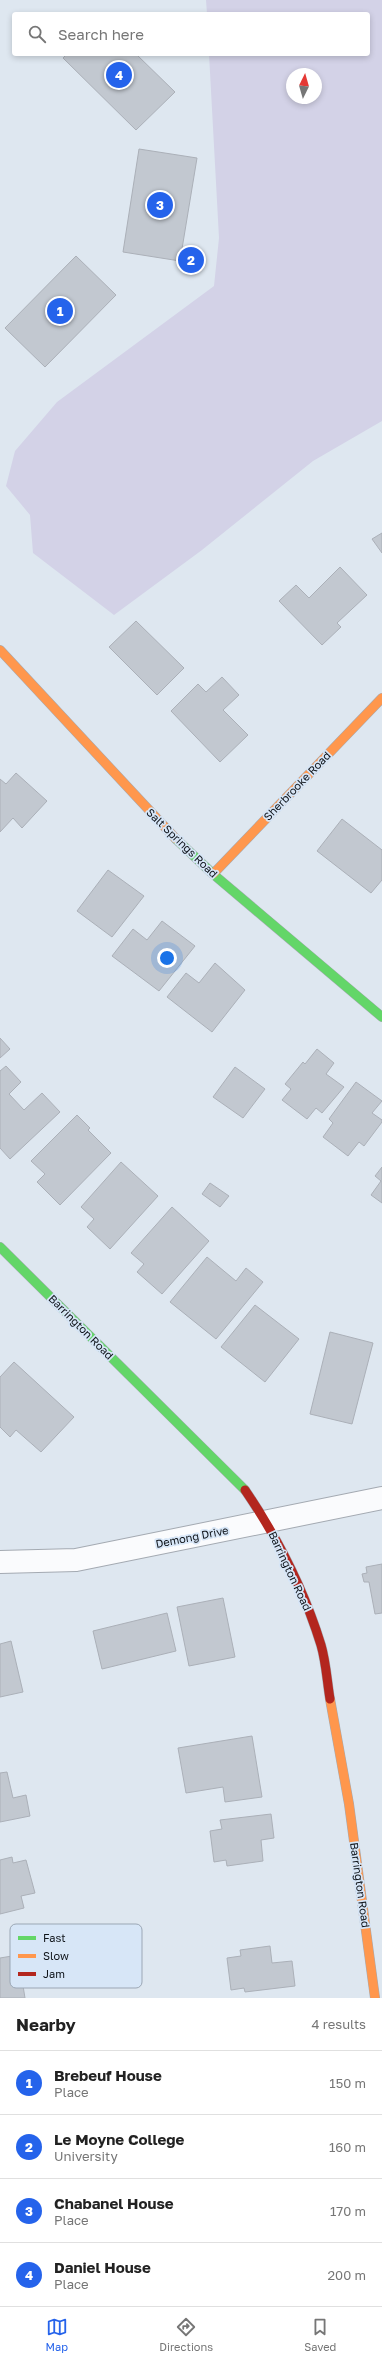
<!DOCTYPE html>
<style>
body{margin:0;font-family:"Golos Text",sans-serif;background:#f6f6f6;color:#222}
.compass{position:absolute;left:286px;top:68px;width:36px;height:36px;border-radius:50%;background:#fff;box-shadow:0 2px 6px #0003;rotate:5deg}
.you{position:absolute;left:167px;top:958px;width:14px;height:14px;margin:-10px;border:3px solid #fff;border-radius:50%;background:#1a73e8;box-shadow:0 0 0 6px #1a73e833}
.badge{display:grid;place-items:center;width:26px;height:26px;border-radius:50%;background:#2563eb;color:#fff;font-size:13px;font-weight:700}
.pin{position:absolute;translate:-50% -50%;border:2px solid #fff;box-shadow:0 1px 4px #0006}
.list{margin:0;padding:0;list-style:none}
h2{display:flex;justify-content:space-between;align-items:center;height:52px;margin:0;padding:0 16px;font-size:17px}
h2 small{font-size:13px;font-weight:400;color:#767676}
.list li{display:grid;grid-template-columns:26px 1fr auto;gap:12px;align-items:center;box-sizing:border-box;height:64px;padding:0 16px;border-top:1px solid #e0e0e0}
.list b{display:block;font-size:15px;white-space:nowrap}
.list p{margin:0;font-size:13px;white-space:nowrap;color:#767676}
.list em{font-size:13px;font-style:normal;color:#767676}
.icon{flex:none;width:22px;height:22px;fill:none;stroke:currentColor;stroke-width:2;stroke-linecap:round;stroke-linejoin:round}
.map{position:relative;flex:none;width:382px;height:1998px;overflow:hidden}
.search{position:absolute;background:#fff;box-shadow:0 2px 6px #0003;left:12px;right:12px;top:12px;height:44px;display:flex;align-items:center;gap:10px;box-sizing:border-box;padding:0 14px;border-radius:4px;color:#767676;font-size:15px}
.sheet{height:308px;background:#fff}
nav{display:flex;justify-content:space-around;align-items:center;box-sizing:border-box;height:56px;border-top:1px solid #e0e0e0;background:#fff;font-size:11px;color:#767676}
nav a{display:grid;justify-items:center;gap:2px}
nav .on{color:#2563eb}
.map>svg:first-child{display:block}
</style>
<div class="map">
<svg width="382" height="1998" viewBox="0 0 382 1998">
<rect width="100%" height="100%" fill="#dee7f0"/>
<path fill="#d3d2e7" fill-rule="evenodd" d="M 206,0 L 382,0 L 382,421 L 313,461 L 202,550 L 114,615 L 33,553 L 30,515 L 6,486 L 15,451 L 57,402 L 214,286 L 219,238 L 209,54 L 368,54 L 368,14 L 207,14 ZM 292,74 L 316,74 L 316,98 L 292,98 Z"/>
<path fill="#c2c8d0" stroke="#abb0b8" d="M 67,54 L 136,54 L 175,92 L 136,130 L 63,58 Z
M 139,149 L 197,158 L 180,261 L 123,252 Z
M 76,256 L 116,295 L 45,367 L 5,328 Z
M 382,533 L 382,553 L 372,539 Z
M 340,567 L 367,595 L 337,623 L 341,627 L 322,645 L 279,601 L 296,585 L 309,598 Z
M 136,621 L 184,668 L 157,695 L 109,647 Z
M 222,677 L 239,695 L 223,710 L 248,735 L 220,762 L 171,711 L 198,684 L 206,692 Z
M 16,773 L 47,801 L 22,828 L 13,818 L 0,832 L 0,779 L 6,784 Z
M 342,819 L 382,850 L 382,880 L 371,893 L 317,851 Z
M 108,870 L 144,896 L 112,937 L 77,911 Z
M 162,921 L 195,946 L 159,991 L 112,956 L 133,929 L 147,940 Z
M 215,963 L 245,990 L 212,1032 L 167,997 L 186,973 L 199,983 Z
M 0,1038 L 10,1049 L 0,1058 Z
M 317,1049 L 334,1063 L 326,1074 L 344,1087 L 322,1113 L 316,1108 L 307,1119 L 282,1100 L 291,1089 L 285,1084 L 303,1062 L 305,1064 Z
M 6,1066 L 21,1082 L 9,1094 L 24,1110 L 42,1093 L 60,1112 L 10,1159 L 0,1148 L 0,1071 Z
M 235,1067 L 265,1089 L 243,1118 L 213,1097 Z
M 356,1082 L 382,1101 L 372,1113 L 382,1120 L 382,1122 L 364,1146 L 359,1142 L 348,1156 L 323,1137 L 333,1123 L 329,1119 Z
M 77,1115 L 90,1128 L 88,1130 L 111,1153 L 60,1205 L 37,1182 L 45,1174 L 31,1161 Z
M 121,1162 L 158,1196 L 110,1249 L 87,1227 L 94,1219 L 81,1207 Z
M 382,1167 L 382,1203 L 371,1195 L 381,1181 L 375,1176 Z
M 210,1183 L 229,1196 L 220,1207 L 202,1194 Z
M 172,1207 L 209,1241 L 162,1294 L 137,1272 L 144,1264 L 131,1253 Z
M 207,1257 L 236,1281 L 246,1268 L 263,1282 L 216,1339 L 170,1302 Z
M 255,1305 L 299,1339 L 265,1382 L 221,1347 Z
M 330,1332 L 373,1343 L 352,1424 L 310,1414 Z
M 14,1362 L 74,1417 L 41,1452 L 16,1430 L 10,1437 L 0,1427 L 0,1377 Z
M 382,1564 L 382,1613 L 375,1614 L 369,1582 L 364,1582 L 362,1574 L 367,1573 L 366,1567 Z
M 223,1598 L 235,1657 L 189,1666 L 177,1607 Z
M 167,1613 L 176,1651 L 102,1669 L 93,1631 Z
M 11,1641 L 23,1692 L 0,1697 L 0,1644 Z
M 252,1736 L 262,1797 L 225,1802 L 223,1787 L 186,1793 L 178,1748 Z
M 7,1772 L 13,1798 L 26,1795 L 30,1816 L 0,1822 L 0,1773 Z
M 271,1814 L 274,1838 L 261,1840 L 263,1861 L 227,1866 L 226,1860 L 214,1862 L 210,1831 L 222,1829 L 220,1820 Z
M 12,1857 L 13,1863 L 26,1860 L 35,1893 L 21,1896 L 24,1908 L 0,1914 L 0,1860 Z
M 270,1946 L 272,1963 L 292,1961 L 295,1986 L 245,1992 L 244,1988 L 231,1990 L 227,1958 L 241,1956 L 240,1950 Z
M 18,1955 L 25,1998 L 0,1998 L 0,1958 Z"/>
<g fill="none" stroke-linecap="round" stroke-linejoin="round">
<g stroke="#a4aab2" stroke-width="24">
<path id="street" d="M 0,1562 L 76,1560 L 382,1498"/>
</g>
<g stroke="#a4aab2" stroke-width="10">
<path id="fast" d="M 176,839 L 213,874 L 382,1017
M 0,1247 L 245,1490"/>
</g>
<g stroke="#a4aab2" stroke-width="10">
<path id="slow" d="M 0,650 L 176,839
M 213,874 L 382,698
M 330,1699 L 349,1804 L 375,1998"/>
</g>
<g stroke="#a4aab2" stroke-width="10">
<path id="jam" d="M 245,1490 C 277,1537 304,1590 321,1645 C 326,1662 327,1681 330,1699"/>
</g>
<use href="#street" stroke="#fafbfd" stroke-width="22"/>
<use href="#fast" stroke="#63d668" stroke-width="9"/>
<use href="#slow" stroke="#ff974d" stroke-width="9"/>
<use href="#jam" stroke="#b3261e" stroke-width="9"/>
</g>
<g text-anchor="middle" stroke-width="3.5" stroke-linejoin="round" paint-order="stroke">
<g font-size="11" fill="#0f141a" stroke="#d7e6f7">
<text transform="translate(297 786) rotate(-46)" y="4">Sherbrooke Road</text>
<text transform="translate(182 843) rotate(44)" y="4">Salt Springs Road</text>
<text transform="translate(81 1327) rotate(45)" y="4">Barrington Road</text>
<text transform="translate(192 1537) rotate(-11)" y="4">Demong Drive</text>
<text transform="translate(290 1571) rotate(65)" y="4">Barrington Road</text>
<text transform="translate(360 1885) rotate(82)" y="4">Barrington Road</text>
</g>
</g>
<rect x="10" y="1924" width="132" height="64" rx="6" fill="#d7e6f7" stroke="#9ba7b5" stroke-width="1"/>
<rect x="18" y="1936" width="18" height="4" fill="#63d668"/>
<rect x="18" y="1954" width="18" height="4" fill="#ff974d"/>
<rect x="18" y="1972" width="18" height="4" fill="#b3261e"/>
<g font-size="11" fill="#0f141a">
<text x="43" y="1942">Fast</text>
<text x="43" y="1960">Slow</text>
<text x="43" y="1978">Jam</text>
</g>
</svg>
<svg class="compass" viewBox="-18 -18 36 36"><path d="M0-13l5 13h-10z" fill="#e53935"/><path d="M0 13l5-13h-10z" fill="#767676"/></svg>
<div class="you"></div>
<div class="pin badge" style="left:60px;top:311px">1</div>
<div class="pin badge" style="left:191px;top:260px">2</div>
<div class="pin badge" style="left:160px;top:205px">3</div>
<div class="pin badge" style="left:119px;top:75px">4</div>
<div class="search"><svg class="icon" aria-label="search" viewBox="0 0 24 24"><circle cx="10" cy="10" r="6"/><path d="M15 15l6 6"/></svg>Search here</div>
</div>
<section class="sheet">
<h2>Nearby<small>4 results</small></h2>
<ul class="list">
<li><span class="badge">1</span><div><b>Brebeuf House</b><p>Place</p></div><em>150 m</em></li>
<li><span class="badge">2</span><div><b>Le Moyne College</b><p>University</p></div><em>160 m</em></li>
<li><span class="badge">3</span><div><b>Chabanel House</b><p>Place</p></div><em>170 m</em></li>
<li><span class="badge">4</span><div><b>Daniel House</b><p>Place</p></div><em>200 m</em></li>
</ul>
</section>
<nav>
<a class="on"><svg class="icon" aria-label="map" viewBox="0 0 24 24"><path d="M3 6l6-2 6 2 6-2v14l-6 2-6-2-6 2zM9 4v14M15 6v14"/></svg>Map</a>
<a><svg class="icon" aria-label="directions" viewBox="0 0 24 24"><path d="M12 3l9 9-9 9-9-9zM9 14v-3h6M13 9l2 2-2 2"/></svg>Directions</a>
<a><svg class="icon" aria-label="saved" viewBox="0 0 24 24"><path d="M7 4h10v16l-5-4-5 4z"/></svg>Saved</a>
</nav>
